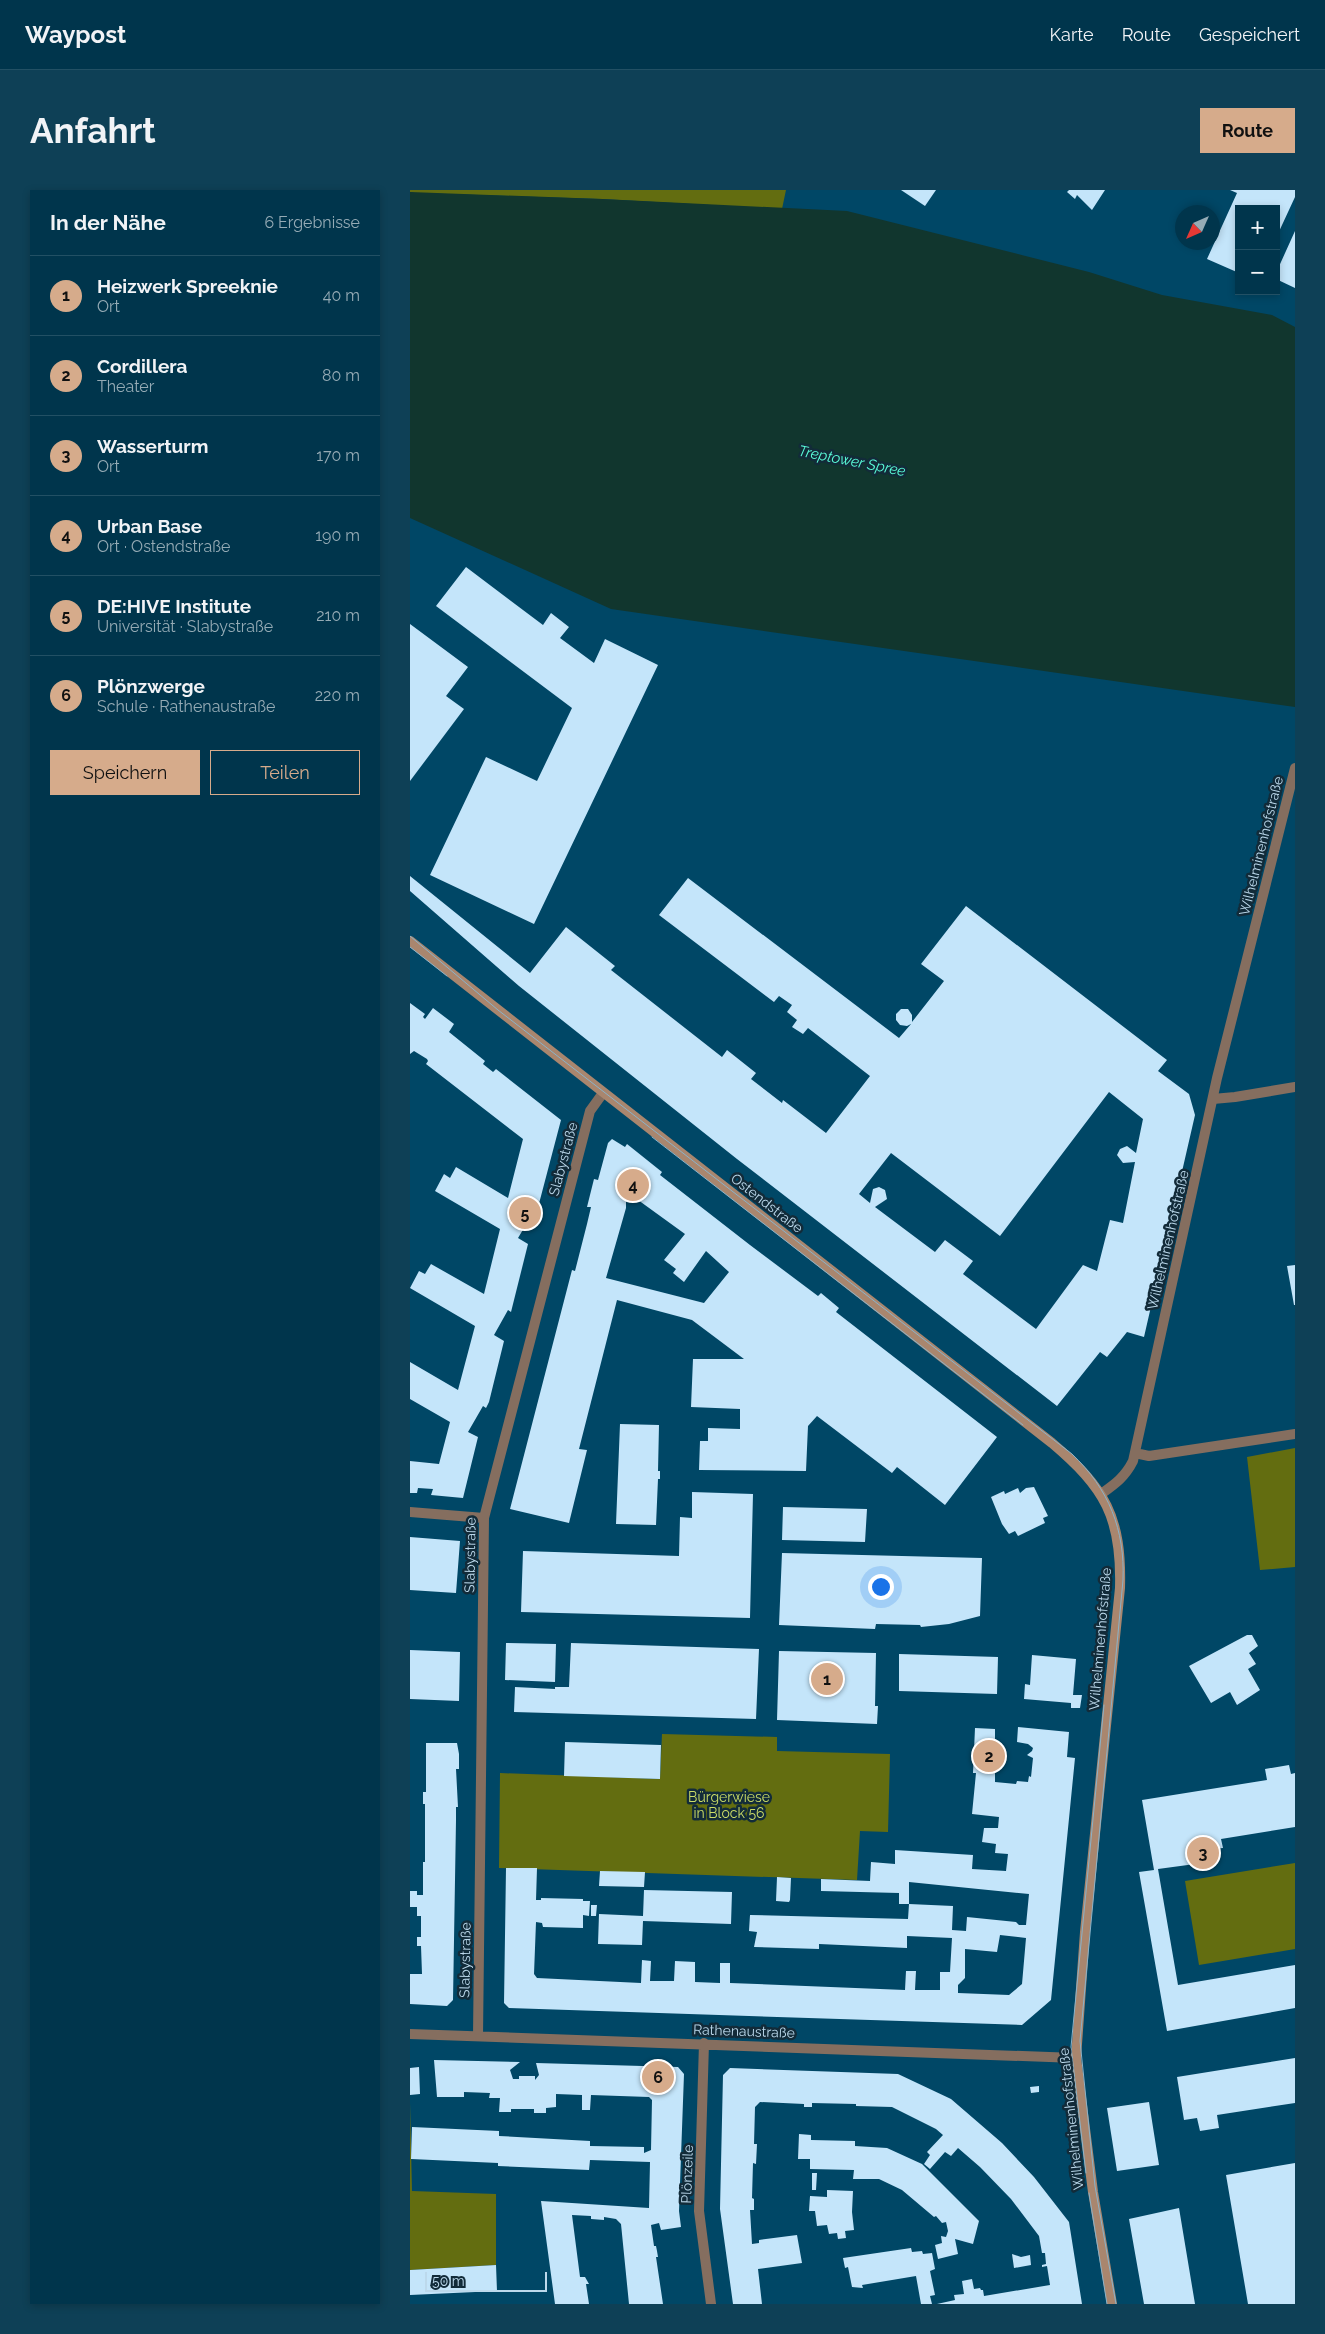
<!DOCTYPE html>
<html lang="de">
<meta charset="utf-8">
<style>
body{margin:0;font-family:Raleway,sans-serif;background:#0e4056;color:#f1f3f6}
.controls{position:absolute;right:15px;top:15px;display:grid;overflow:hidden;border-radius:0px;box-shadow:0 2px 8px #0003}
.controls button{width:45px;height:45px;display:grid;place-items:center;padding:0;border:0;border-bottom:1px solid #225064;background:#00354c;color:#f1f3f6;font:25px sans-serif}
.compass{position:absolute;left:765px;top:15px;width:45px;height:45px;border-radius:50%;background:#00354c;box-shadow:0 2px 8px #0003;rotate:225deg}
.scale{position:absolute;left:15px;bottom:12px;width:122px;box-sizing:border-box;padding-left:5px;border:2px solid #bcd9ec;border-top:0;font-size:14px;line-height:18px;white-space:nowrap;color:#bcd9ec;-webkit-text-stroke:4px #122b39;paint-order:stroke}
.you{position:absolute;left:470px;top:1396px;width:18px;height:18px;margin:-12px;border:4px solid #fff;border-radius:50%;background:#1a73e8;box-shadow:0 0 0 8px #1a73e833}
.badge{display:grid;place-items:center;width:32px;height:32px;border-radius:50%;background:#d6ab8b;color:#111;font-size:16px;font-weight:700}
.pin{position:absolute;translate:-50% -50%;border:2px solid #fff;box-shadow:0 1px 5px #0006}
.list{margin:0;padding:0;list-style:none}
h2{display:flex;justify-content:space-between;align-items:center;height:65px;margin:0;padding:0 20px;font-size:21px}
h2 small{font-size:16px;font-weight:400;color:#95abb5}
.list li{display:grid;grid-template-columns:32px 1fr auto;gap:15px;align-items:center;box-sizing:border-box;height:80px;padding:0 20px;border-top:1px solid #225064}
.list b{display:block;font-size:19px;white-space:nowrap}
.list p{margin:0;font-size:16px;white-space:nowrap;color:#95abb5}
.list em{font-size:16px;font-style:normal;color:#95abb5}
.actions{display:flex;gap:10px;padding:15px 20px}
.actions a{flex:1;padding:11px 0;border:1px solid #d6ab8b;border-radius:0px;text-align:center;font-size:18px;color:#d6ab8b}
.actions .main{background:#d6ab8b;color:#111}
.map{position:relative;flex:none;width:885px;height:2114px;overflow:hidden;border-radius:0px}
header{display:flex;align-items:center;gap:30px;box-sizing:border-box;height:70px;padding:0 25px;background:#00354c;border-bottom:1px solid #225064}
header strong{font-size:24px}
nav{display:flex;gap:28px;margin-inline-start:auto;font-size:18px}
.intro{display:flex;align-items:center;justify-content:space-between;box-sizing:border-box;height:120px;padding:0 30px}
h1{margin:0;font-size:35px}
.button{padding:12px 22px;border-radius:0px;background:#d6ab8b;color:#111;font-size:18px;font-weight:700}
main{display:flex;gap:30px;padding:0 30px}
aside{flex:1;background:#00354c;border-radius:0px;box-shadow:0 2px 8px #0003}
.map>svg:first-child{display:block}
</style>
<header>
<strong>Waypost</strong>
<nav><a>Karte</a><a>Route</a><a>Gespeichert</a></nav>
</header>
<div class="intro"><h1>Anfahrt</h1><a class="button">Route</a></div>
<main>
<aside>
<h2>In der Nähe<small>6 Ergebnisse</small></h2>
<ul class="list">
<li><span class="badge">1</span><div><b>Heizwerk Spreeknie</b><p>Ort</p></div><em>40 m</em></li>
<li><span class="badge">2</span><div><b>Cordillera</b><p>Theater</p></div><em>80 m</em></li>
<li><span class="badge">3</span><div><b>Wasserturm</b><p>Ort</p></div><em>170 m</em></li>
<li><span class="badge">4</span><div><b>Urban Base</b><p>Ort · Ostendstraße</p></div><em>190 m</em></li>
<li><span class="badge">5</span><div><b>DE:HIVE Institute</b><p>Universität · Slabystraße</p></div><em>210 m</em></li>
<li><span class="badge">6</span><div><b>Plönzwerge</b><p>Schule · Rathenaustraße</p></div><em>220 m</em></li>
</ul>
<div class="actions"><a class="main">Speichern</a><a>Teilen</a></div>
</aside>
<div class="map">
<svg width="885" height="2114" viewBox="0 0 885 2114">
<rect width="100%" height="100%" fill="#004766"/>
<path fill="#636d10" d="M 0,0 L 376,0 L 372,19 L 192,9 L 5,3 L 0,2 Z
M 885,1258 L 885,1377 L 850,1380 L 837,1267 Z
M 252,1544 L 367,1547 L 367,1561 L 480,1564 L 478,1642 L 450,1641 L 447,1690 L 89,1678 L 90,1583 L 250,1589 Z
M 885,1673 L 885,1759 L 789,1775 L 775,1691 Z
M 0,1913 L 2,2001 L 86,2004 L 86,2075 L 0,2080 Z"/>
<path fill="#11362e" d="M 0,2 L 192,9 L 437,21 L 679,82 L 752,105 L 862,125 L 885,137 L 885,517 L 201,419 L 0,328 Z"/>
<path fill="#c4e5fa" fill-rule="evenodd" d="M 491,0 L 526,0 L 515,16 Z
M 659,0 L 695,0 L 682,20 L 667,5 L 665,9 L 657,2 Z
M 820,0 L 885,0 L 885,7 L 866,48 L 866,19 L 829,19 L 829,83 L 797,69 L 827,3 Z
M 885,41 L 885,98 L 866,89 L 866,83 Z
M 56,377 L 133,435 L 141,423 L 159,437 L 150,448 L 184,473 L 195,449 L 248,475 L 124,734 L 20,685 L 76,567 L 127,591 L 162,518 L 26,416 Z
M 0,434 L 58,477 L 36,506 L 54,519 L 0,591 Z
M 0,686 L 120,783 L 156,737 L 205,776 L 201,780 L 312,867 L 317,860 L 346,883 L 341,889 L 372,913 L 373,910 L 416,943 L 460,886 L 398,838 L 393,844 L 382,837 L 387,830 L 377,822 L 382,815 L 369,806 L 364,812 L 249,725 L 278,688 L 489,848 L 501,834 L 497,836 L 490,835 L 486,830 L 486,824 L 491,819 L 498,819 L 502,825 L 502,832 L 534,791 L 511,774 L 556,716 L 749,864 L 757,870 L 748,881 L 779,904 L 785,925 L 734,1147 L 717,1142 L 697,1167 L 690,1162 L 647,1216 L 327,969 L 109,796 L 0,701 ZM 699,902 L 733,929 L 726,963 L 717,956 L 710,959 L 707,965 L 713,973 L 725,972 L 713,1033 L 700,1030 L 687,1081 L 673,1075 L 626,1139 L 553,1084 L 563,1071 L 535,1050 L 525,1062 L 465,1017 L 477,1009 L 475,1000 L 469,997 L 463,999 L 460,1013 L 449,1004 L 481,963 L 590,1046 Z
M 0,813 L 15,824 L 13,827 L 15,829 L 23,818 L 44,834 L 39,842 L 75,871 L 73,874 L 83,882 L 86,879 L 151,930 L 126,1025 L 123,1023 L 108,1048 L 118,1054 L 101,1122 L 98,1120 L 84,1145 L 94,1151 L 79,1212 L 76,1218 L 73,1216 L 58,1242 L 68,1247 L 53,1308 L 21,1305 L 23,1299 L 8,1298 L 7,1303 L 0,1303 L 0,1271 L 29,1274 L 40,1232 L 0,1209 L 0,1172 L 48,1200 L 65,1136 L 0,1098 L 9,1081 L 15,1084 L 21,1074 L 74,1104 L 90,1039 L 25,1001 L 34,984 L 40,988 L 46,977 L 98,1008 L 113,949 L 16,874 L 18,871 L 17,869 L 4,861 L 0,864 Z
M 202,949 L 215,957 L 217,954 L 252,982 L 250,985 L 340,1055 L 408,1106 L 411,1103 L 429,1118 L 426,1122 L 587,1247 L 535,1315 L 487,1277 L 482,1283 L 407,1226 L 398,1236 L 396,1281 L 289,1280 L 290,1251 L 298,1251 L 298,1238 L 330,1239 L 330,1219 L 281,1217 L 283,1169 L 334,1169 L 282,1130 L 207,1110 L 169,1259 L 177,1260 L 159,1333 L 100,1319 L 162,1080 L 165,1081 L 177,1034 L 181,1017 L 177,1017 L 184,989 L 188,990 L 198,953 ZM 217,1002 L 275,1044 L 254,1070 L 266,1079 L 263,1083 L 274,1092 L 296,1061 L 319,1082 L 294,1113 L 196,1088 L 216,1018 L 216,1011 L 212,1008 Z
M 885,1075 L 885,1115 L 884,1115 L 877,1076 Z
M 210,1234 L 249,1235 L 248,1281 L 250,1281 L 250,1289 L 248,1289 L 246,1335 L 206,1334 Z
M 624,1297 L 638,1326 L 633,1328 L 635,1333 L 608,1346 L 605,1341 L 599,1344 L 592,1334 L 581,1307 L 594,1301 L 595,1304 L 608,1298 L 610,1303 L 616,1298 Z
M 282,1302 L 343,1304 L 340,1428 L 111,1422 L 113,1361 L 269,1366 L 270,1327 L 282,1328 Z
M 373,1317 L 457,1319 L 455,1352 L 372,1350 Z
M 0,1347 L 50,1351 L 46,1403 L 0,1400 Z
M 372,1363 L 572,1368 L 570,1426 L 539,1434 L 511,1437 L 510,1435 L 466,1434 L 465,1439 L 369,1435 Z
M 837,1445 L 842,1445 L 848,1456 L 839,1463 L 846,1474 L 838,1479 L 850,1500 L 827,1515 L 820,1502 L 801,1513 L 779,1476 Z
M 96,1453 L 146,1454 L 145,1492 L 95,1490 Z
M 161,1453 L 349,1459 L 346,1529 L 104,1522 L 105,1497 L 145,1499 L 145,1497 L 159,1497 Z
M 0,1460 L 50,1462 L 49,1511 L 0,1509 Z
M 369,1461 L 466,1463 L 465,1516 L 468,1516 L 467,1534 L 367,1530 Z
M 489,1464 L 588,1467 L 587,1504 L 489,1501 Z
M 622,1465 L 666,1469 L 663,1505 L 672,1505 L 670,1518 L 661,1518 L 661,1513 L 614,1509 L 615,1494 L 620,1495 Z
M 608,1537 L 659,1542 L 657,1567 L 665,1568 L 641,1810 L 612,1835 L 99,1818 L 94,1813 L 96,1678 L 127,1678 L 126,1710 L 131,1710 L 131,1708 L 173,1709 L 173,1711 L 180,1711 L 179,1726 L 173,1725 L 173,1738 L 133,1737 L 132,1733 L 126,1732 L 124,1784 L 127,1788 L 231,1793 L 232,1770 L 241,1771 L 240,1791 L 264,1791 L 265,1771 L 285,1772 L 285,1792 L 310,1793 L 310,1773 L 320,1773 L 320,1793 L 495,1800 L 496,1781 L 506,1781 L 505,1800 L 530,1800 L 530,1782 L 540,1782 L 542,1748 L 497,1746 L 497,1758 L 409,1754 L 409,1759 L 344,1757 L 347,1742 L 339,1741 L 340,1725 L 498,1729 L 499,1714 L 543,1716 L 542,1740 L 556,1741 L 557,1727 L 606,1732 L 609,1735 L 616,1735 L 619,1704 L 499,1692 L 499,1714 L 489,1714 L 489,1703 L 411,1701 L 411,1689 L 460,1691 L 461,1672 L 485,1674 L 485,1660 L 563,1665 L 562,1679 L 596,1681 L 598,1664 L 585,1663 L 586,1654 L 572,1652 L 574,1638 L 588,1638 L 589,1627 L 562,1624 L 566,1583 L 563,1583 L 565,1538 L 585,1539 L 585,1592 L 606,1594 L 607,1591 L 618,1592 L 619,1586 L 621,1587 L 623,1568 L 617,1565 L 622,1561 L 623,1558 L 618,1554 L 607,1552 ZM 590,1745 L 616,1748 L 612,1794 L 599,1805 L 548,1803 L 548,1795 L 555,1788 L 555,1759 L 587,1762 Z
M 155,1552 L 251,1555 L 250,1589 L 154,1586 Z
M 16,1553 L 47,1553 L 49,1564 L 49,1579 L 46,1579 L 48,1617 L 46,1617 L 46,1630 L 43,1810 L 37,1816 L 0,1814 L 0,1784 L 12,1784 L 11,1756 L 7,1756 L 7,1747 L 11,1747 L 11,1726 L 7,1726 L 7,1717 L 0,1717 L 0,1701 L 7,1701 L 7,1705 L 13,1705 L 13,1672 L 15,1672 L 15,1614 L 13,1614 L 13,1602 L 16,1602 Z
M 879,1575 L 881,1584 L 885,1583 L 885,1637 L 811,1649 L 813,1658 L 802,1659 L 800,1651 L 797,1651 L 800,1672 L 748,1679 L 768,1795 L 885,1775 L 885,1818 L 757,1841 L 729,1682 L 744,1680 L 732,1610 L 857,1590 L 855,1579 Z
M 190,1681 L 235,1682 L 234,1697 L 189,1696 Z
M 367,1687 L 381,1688 L 380,1710 L 379,1712 L 366,1711 Z
M 234,1700 L 322,1702 L 321,1734 L 233,1731 L 232,1755 L 188,1754 L 189,1724 L 233,1726 Z
M 181,1715 L 187,1715 L 186,1726 L 181,1726 Z
M 885,1868 L 885,1913 L 807,1925 L 809,1938 L 790,1941 L 787,1928 L 774,1930 L 767,1887 Z
M 24,1870 L 110,1872 L 100,1880 L 103,1889 L 109,1889 L 109,1886 L 125,1886 L 125,1890 L 129,1885 L 126,1873 L 268,1877 L 274,1884 L 269,2021 L 271,2037 L 251,2040 L 249,2033 L 241,2035 L 244,2056 L 246,2056 L 247,2061 L 248,2067 L 246,2067 L 253,2114 L 219,2114 L 211,2034 L 206,2029 L 194,2027 L 194,2030 L 181,2029 L 181,2026 L 162,2025 L 170,2087 L 175,2087 L 179,2094 L 176,2094 L 179,2114 L 145,2114 L 131,2011 L 239,2018 L 240,1972 L 180,1970 L 179,1980 L 88,1976 L 88,1973 L 1,1969 L 2,1937 L 89,1941 L 89,1946 L 180,1951 L 180,1956 L 234,1957 L 234,1963 L 241,1960 L 242,1910 L 239,1907 L 181,1905 L 180,1920 L 172,1920 L 172,1905 L 146,1904 L 146,1917 L 136,1918 L 136,1923 L 124,1923 L 124,1919 L 101,1919 L 101,1922 L 89,1922 L 90,1908 L 79,1908 L 80,1903 L 54,1902 L 54,1907 L 27,1907 Z
M 9,1877 L 10,1904 L 0,1905 L 0,1878 Z
M 320,1878 L 488,1884 L 541,1909 L 592,1953 L 624,1987 L 659,2032 L 672,2114 L 527,2114 L 545,2110 L 544,2105 L 554,2104 L 552,2091 L 562,2089 L 564,2099 L 570,2098 L 571,2100 L 573,2100 L 574,2106 L 640,2095 L 637,2076 L 632,2077 L 632,2075 L 636,2074 L 635,2063 L 632,2063 L 629,2046 L 601,2009 L 570,1977 L 548,1958 L 541,1966 L 535,1962 L 520,1979 L 514,1974 L 520,1965 L 517,1962 L 533,1945 L 526,1939 L 482,1917 L 446,1916 L 446,1914 L 402,1913 L 402,1917 L 394,1917 L 394,1914 L 350,1912 L 345,1917 L 344,1954 L 347,1954 L 346,1974 L 343,1973 L 342,2008 L 344,2009 L 344,2020 L 340,2020 L 342,2054 L 349,2053 L 349,2050 L 387,2045 L 392,2073 L 348,2079 L 352,2114 L 323,2114 L 310,2019 L 313,1885 Z
M 629,1896 L 629,1902 L 621,1903 L 620,1897 Z
M 739,1912 L 749,1975 L 707,1981 L 697,1918 Z
M 389,1944 L 401,1945 L 401,1950 L 445,1951 L 445,1956 L 477,1958 L 512,1974 L 569,2031 L 563,2054 L 545,2049 L 548,2064 L 528,2069 L 525,2055 L 532,2053 L 531,2046 L 536,2047 L 538,2041 L 536,2032 L 532,2033 L 526,2026 L 524,2027 L 492,2000 L 469,1989 L 443,1989 L 444,1980 L 400,1979 L 400,1969 L 388,1969 Z
M 885,1973 L 885,2114 L 838,2114 L 816,1985 Z
M 402,1983 L 407,1983 L 406,2000 L 402,2000 Z
M 417,2000 L 443,2001 L 442,2022 L 444,2040 L 435,2041 L 436,2048 L 428,2049 L 427,2043 L 419,2044 L 417,2035 L 407,2036 L 405,2021 L 399,2021 L 400,2006 L 417,2007 Z
M 769,2018 L 785,2114 L 734,2114 L 719,2029 Z
M 501,2058 L 502,2062 L 512,2061 L 513,2064 L 522,2063 L 525,2079 L 520,2081 L 525,2105 L 520,2106 L 522,2114 L 511,2114 L 506,2086 L 452,2095 L 453,2098 L 442,2097 L 438,2077 L 435,2078 L 433,2068 Z
M 602,2064 L 611,2067 L 620,2065 L 621,2075 L 604,2078 Z
M 86,2075 L 87,2101 L 0,2105 L 0,2080 Z"/>
<g fill="none" stroke-linecap="round" stroke-linejoin="round">
<path stroke="#856e5f" stroke-width="10" d="M 803,909 L 825,907 L 885,897
M 725,1263 L 739,1266 L 885,1244
M 691,1304 C 705,1294 715,1287 723,1271 L 807,888 L 885,578
M 0,1322 L 74,1328
M 0,1844 L 666,1868
M 68,1846 L 74,1328 L 180,921 L 193,903
M 294,1853 L 289,2021 L 301,2114"/>
<path stroke="#a9866e" stroke-width="10" d="M 0,751 L 642,1253 C 695,1298 712,1327 710,1398 L 675,1742 L 666,1868 L 683,2002 L 702,2114"/>
<path stroke="#8bb3c9" stroke-width="1" d="M 0,746 L 88,820 L 662,1264 C 699,1299 715,1340 713,1390 L 670,1851 L 685,1996 L 706,2114
M 0,757 L 37,786
M 242,947 L 613,1235
M 676,1983 L 661,1857 L 694,1515
M 679,2003 L 697,2114"/>
</g>
<g text-anchor="middle" stroke-width="5" stroke-linejoin="round" paint-order="stroke">
<g font-size="14" fill="#bcd9ec" stroke="#122b39">
<text transform="translate(851 656) rotate(-76)" y="5">Wilhelminenhofstraße</text>
<text transform="translate(153 969) rotate(-75)" y="5">Slabystraße</text>
<text transform="translate(357 1013) rotate(38)" y="5">Ostendstraße</text>
<text transform="translate(758 1050) rotate(-77)" y="5">Wilhelminenhofstraße</text>
<text transform="translate(60 1365) rotate(-89)" y="5">Slabystraße</text>
<text transform="translate(690 1449) rotate(-85)" y="5">Wilhelminenhofstraße</text>
<text transform="translate(55 1770) rotate(-89)" y="5">Slabystraße</text>
<text transform="translate(334 1841) rotate(2)" y="5">Rathenaustraße</text>
<text transform="translate(661 1929) rotate(-96)" y="5">Wilhelminenhofstraße</text>
<text transform="translate(277 1984) rotate(-88)" y="5">Plönzeile</text>
</g>
<g font-size="14" fill="#cbdc67" stroke="#122b39">
<text x="319" y="1612">Bürgerwiese<tspan x="319" dy="16">in Block 56</tspan></text>
</g>
<g font-size="15" font-style="italic" fill="#5afcd9" stroke="#122b39">
<text transform="translate(442 271) rotate(11)" y="5">Treptower Spree</text>
</g>
</g>
</svg>
<div class="controls">
<button>+</button>
<button>−</button>
</div>
<svg class="compass" viewBox="-18 -18 36 36"><path d="M0-13l5 13h-10z" fill="#e53935"/><path d="M0 13l5-13h-10z" fill="#95abb5"/></svg>
<div class="scale">50 m</div>
<div class="you"></div>
<div class="pin badge" style="left:417px;top:1489px">1</div>
<div class="pin badge" style="left:579px;top:1566px">2</div>
<div class="pin badge" style="left:793px;top:1663px">3</div>
<div class="pin badge" style="left:223px;top:995px">4</div>
<div class="pin badge" style="left:115px;top:1023px">5</div>
<div class="pin badge" style="left:248px;top:1887px">6</div>
</div>
</main>
